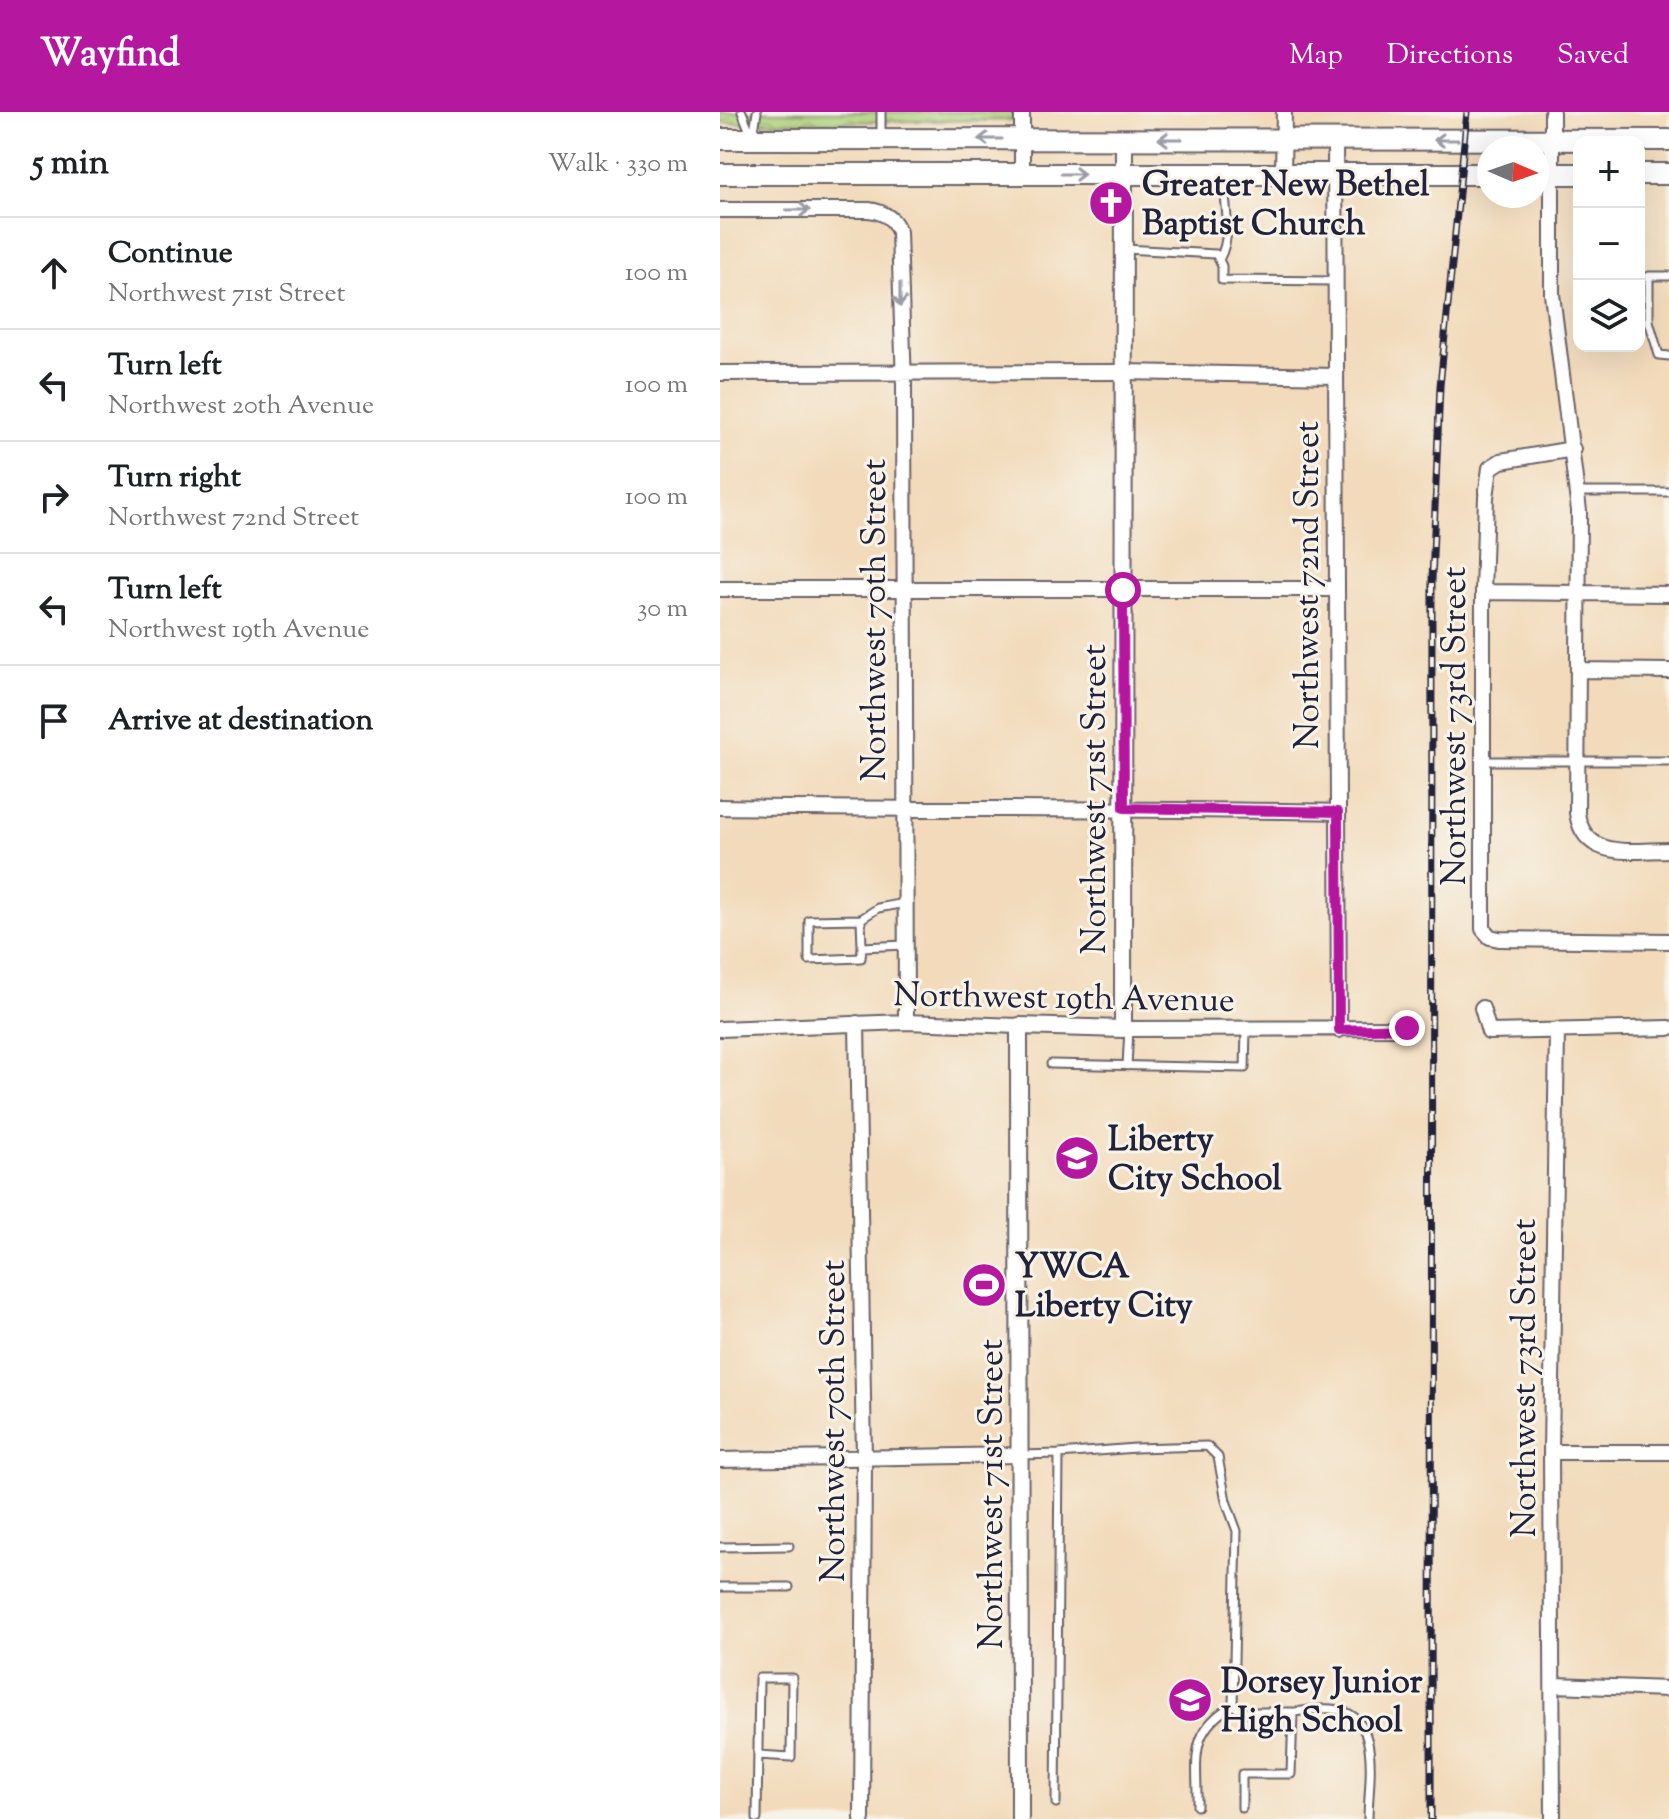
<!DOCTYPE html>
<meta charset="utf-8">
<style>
body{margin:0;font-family:"Sorts Mill Goudy",serif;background:#f6f6f6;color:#202124}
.controls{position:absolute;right:24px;top:24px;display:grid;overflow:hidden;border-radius:16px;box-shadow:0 8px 32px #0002}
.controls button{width:72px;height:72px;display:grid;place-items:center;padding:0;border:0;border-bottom:2px solid #e0e0e0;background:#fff;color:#202124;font:40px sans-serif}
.compass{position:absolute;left:757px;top:24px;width:72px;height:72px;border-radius:50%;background:#fff;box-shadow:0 8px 32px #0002;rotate:92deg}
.stop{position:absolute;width:24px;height:24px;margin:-18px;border:6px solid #b5179e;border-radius:50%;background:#fff}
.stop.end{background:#b5179e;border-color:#fff;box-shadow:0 2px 8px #0008}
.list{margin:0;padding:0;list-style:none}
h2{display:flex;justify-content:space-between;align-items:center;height:104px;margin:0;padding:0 32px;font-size:34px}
h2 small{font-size:26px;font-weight:400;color:#757577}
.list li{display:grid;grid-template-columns:52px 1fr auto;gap:24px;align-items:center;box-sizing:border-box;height:112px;padding:0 32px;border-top:2px solid #e0e0e0}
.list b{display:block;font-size:30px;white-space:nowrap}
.list p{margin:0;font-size:26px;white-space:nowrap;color:#757577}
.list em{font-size:26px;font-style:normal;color:#757577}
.icon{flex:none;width:44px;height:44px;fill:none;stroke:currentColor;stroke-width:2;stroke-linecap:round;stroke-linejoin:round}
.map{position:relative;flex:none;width:949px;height:1707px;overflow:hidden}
header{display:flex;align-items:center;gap:48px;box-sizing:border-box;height:112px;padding:0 40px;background:#b5179e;color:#fff}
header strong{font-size:38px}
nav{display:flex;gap:44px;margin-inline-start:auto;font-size:28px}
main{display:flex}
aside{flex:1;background:#fff}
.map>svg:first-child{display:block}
</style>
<header>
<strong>Wayfind</strong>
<nav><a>Map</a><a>Directions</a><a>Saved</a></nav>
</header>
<main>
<aside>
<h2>5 min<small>Walk · 330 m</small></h2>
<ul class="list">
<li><svg class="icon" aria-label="ahead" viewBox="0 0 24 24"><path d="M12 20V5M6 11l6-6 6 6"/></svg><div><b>Continue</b><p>Northwest 71st Street</p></div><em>100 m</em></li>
<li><svg class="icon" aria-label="left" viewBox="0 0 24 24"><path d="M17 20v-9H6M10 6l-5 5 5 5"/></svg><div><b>Turn left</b><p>Northwest 20th Avenue</p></div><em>100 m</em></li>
<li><svg class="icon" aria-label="right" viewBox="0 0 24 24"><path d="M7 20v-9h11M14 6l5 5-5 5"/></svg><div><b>Turn right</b><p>Northwest 72nd Street</p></div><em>100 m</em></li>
<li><svg class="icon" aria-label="left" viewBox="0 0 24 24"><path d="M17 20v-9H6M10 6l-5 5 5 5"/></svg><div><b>Turn left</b><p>Northwest 19th Avenue</p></div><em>30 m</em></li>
<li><svg class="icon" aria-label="arrive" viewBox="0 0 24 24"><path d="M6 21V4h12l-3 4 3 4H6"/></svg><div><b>Arrive at destination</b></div></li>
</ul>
</aside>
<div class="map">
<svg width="949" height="1707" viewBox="0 0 949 1707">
<defs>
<pattern id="park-crowns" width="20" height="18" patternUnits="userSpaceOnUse" patternTransform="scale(2)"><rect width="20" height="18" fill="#add079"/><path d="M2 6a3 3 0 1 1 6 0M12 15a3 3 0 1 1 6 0" fill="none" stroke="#95b26a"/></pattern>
</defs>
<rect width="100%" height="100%" fill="#f7f3e8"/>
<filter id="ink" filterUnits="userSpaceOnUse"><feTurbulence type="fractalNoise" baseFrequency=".0125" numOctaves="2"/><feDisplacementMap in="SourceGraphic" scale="16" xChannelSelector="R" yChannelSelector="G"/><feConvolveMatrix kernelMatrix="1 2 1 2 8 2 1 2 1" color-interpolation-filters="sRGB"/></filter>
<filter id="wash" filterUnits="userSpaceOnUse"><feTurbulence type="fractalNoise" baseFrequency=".006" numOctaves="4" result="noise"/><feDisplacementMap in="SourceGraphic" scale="32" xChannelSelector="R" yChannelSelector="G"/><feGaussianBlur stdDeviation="1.8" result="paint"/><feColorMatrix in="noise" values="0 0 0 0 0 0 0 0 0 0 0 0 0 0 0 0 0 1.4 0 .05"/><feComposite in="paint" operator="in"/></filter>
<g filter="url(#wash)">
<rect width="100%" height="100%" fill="#f2daba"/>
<path fill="url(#park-crowns)" stroke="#68795a" stroke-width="2" d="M 0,0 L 302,0 L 302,8 L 0,11 Z"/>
</g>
<g filter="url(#ink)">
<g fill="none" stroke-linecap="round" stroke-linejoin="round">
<g stroke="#6b6267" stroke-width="11">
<path id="service" d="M 22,0 L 32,25
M 161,0 L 161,26
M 33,25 L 37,0
M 405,137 L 496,142 L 502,154 L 502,168 L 615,169
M 499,148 C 513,123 505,92 503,64
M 949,164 L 929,164 L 929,209 L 939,243 L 949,244
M 857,380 L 949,380
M 763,649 L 949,649
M 141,807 L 158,796 L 185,791
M 142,835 L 141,807 L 89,808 L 89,848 L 141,846 L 142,835 L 185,833
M 331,952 L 525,956 L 526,918
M 407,954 L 409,917
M 339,1342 L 415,1336 L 487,1334 L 498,1345 L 506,1389 L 517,1419 L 513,1593 C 467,1620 478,1647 477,1694
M 300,1343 L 339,1342 L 336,1691
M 0,1435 L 69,1434
M 0,1475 L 69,1475
M 513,1593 L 522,1600 L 573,1600 L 571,1662 L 522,1662 L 522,1696
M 573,1600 C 585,1599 598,1596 611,1597 C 664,1600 648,1670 648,1707
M 37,1707 L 39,1566 L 72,1566 L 71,1645 L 38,1643"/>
</g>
<g stroke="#6b6267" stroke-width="18">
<path id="minor" d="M 302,0 L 302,62
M 832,0 L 832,182 L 859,399 L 857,701 C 864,749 912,738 949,738
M 615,27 L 619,918
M 563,62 L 564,0
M 0,98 L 149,98 C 164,100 174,106 179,120 L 184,273 L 186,910
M 0,261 L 404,260 L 614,264
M 853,337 L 781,349 L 770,356 L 766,385 L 763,480 L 763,817 L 770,825 L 779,827 L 949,829
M 0,477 L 616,477
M 763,480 L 949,482
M 858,558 L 949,559
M 0,695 C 206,698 412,696 618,700
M 762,896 L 769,920 L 949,916
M 137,911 L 144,1346 L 142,1707
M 0,917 L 186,910 L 299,914
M 403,917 L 687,916
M 831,1340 L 949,1340
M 0,1348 L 300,1343
M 834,1573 L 949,1577
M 833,1707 L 831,1340 L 837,918"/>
</g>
<g stroke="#6b6267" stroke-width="20">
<path id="tertiary" d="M 300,1707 L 299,914 L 403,917 L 404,26"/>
</g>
<g stroke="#6b6267" stroke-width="24">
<path id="secondary" d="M 0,27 L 949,28
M 0,62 L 769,62
M 817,62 L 859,62
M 919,62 L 949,62"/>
</g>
<use href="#service" stroke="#fff" stroke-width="7"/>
<use href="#minor" stroke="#fff" stroke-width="14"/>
<use href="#tertiary" stroke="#fff" stroke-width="16"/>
<use href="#secondary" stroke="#fff" stroke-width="20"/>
<g stroke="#22223b" stroke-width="7">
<path id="rail" d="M 711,1707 L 712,468 L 720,274 L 747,0"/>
</g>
<use href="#rail" stroke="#f7f3e8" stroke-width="4" stroke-dasharray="12" stroke-linecap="butt"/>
</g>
<defs><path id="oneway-shaft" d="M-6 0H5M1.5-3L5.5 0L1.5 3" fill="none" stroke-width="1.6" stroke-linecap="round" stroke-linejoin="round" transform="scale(2)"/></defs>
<g stroke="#9c9ca7">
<use href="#oneway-shaft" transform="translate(270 27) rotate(180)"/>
<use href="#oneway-shaft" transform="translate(450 27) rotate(-180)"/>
<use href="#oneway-shaft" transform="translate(726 28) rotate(-180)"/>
<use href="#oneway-shaft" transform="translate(353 62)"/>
<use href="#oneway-shaft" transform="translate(78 98)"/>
<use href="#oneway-shaft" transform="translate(180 183) rotate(90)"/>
</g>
</g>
<g fill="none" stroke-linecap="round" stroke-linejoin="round" filter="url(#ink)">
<path stroke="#b5179e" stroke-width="10" d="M 403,478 L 404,696 L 618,700 L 619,918 L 687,916"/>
</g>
<defs>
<g id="church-disc" transform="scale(2.3)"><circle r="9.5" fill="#b5179e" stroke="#f7f3e8"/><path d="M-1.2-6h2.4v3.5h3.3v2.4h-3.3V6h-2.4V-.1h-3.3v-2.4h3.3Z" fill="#fff"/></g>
<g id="school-disc" transform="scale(2.3)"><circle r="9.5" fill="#b5179e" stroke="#f7f3e8"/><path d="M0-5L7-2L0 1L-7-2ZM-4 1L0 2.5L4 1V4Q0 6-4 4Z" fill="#fff"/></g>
<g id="stadium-disc" transform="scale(2.3)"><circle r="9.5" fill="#b5179e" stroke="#f7f3e8"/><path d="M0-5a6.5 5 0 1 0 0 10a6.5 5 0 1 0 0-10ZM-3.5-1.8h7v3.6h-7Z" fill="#fff"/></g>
</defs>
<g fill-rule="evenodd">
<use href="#church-disc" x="391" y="91"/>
<use href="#school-disc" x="357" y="1046"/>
<use href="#stadium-disc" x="264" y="1173"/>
<use href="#school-disc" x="470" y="1588"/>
</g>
<g text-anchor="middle" stroke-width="6" stroke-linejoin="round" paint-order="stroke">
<g font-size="34" font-weight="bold" fill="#22223b" stroke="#f7f3e8" text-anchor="start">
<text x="422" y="83">Greater New Bethel<tspan x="422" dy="39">Baptist Church</tspan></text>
<text x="388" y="1038">Liberty<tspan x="388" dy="39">City School</tspan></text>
<text x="295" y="1165">YWCA<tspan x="295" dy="39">Liberty City</tspan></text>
<text x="501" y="1580">Dorsey Junior<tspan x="501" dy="39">High School</tspan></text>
</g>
<g font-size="34" fill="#22223b" stroke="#f7f3e8">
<text transform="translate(586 473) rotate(-90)" y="12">Northwest 72nd Street</text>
<text transform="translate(153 508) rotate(-90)" y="12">Northwest 70th Street</text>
<text transform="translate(733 614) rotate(-90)" y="12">Northwest 73rd Street</text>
<text transform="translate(373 687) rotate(-90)" y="12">Northwest 71st Street</text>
<text transform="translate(344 884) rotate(1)" y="12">Northwest 19th Avenue</text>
<text transform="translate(803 1266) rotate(-90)" y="12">Northwest 73rd Street</text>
<text transform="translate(112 1309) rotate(-90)" y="12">Northwest 70th Street</text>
<text transform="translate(270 1382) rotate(-90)" y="12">Northwest 71st Street</text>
</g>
</g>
</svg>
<div class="controls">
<button>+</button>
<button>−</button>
<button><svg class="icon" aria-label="layers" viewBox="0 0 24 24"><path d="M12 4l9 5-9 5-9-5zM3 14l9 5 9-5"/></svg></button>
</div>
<svg class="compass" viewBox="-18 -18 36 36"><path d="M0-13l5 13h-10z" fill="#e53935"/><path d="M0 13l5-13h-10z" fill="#757577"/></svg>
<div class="stop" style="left:403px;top:478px"></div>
<div class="stop end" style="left:687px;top:916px"></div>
</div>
</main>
